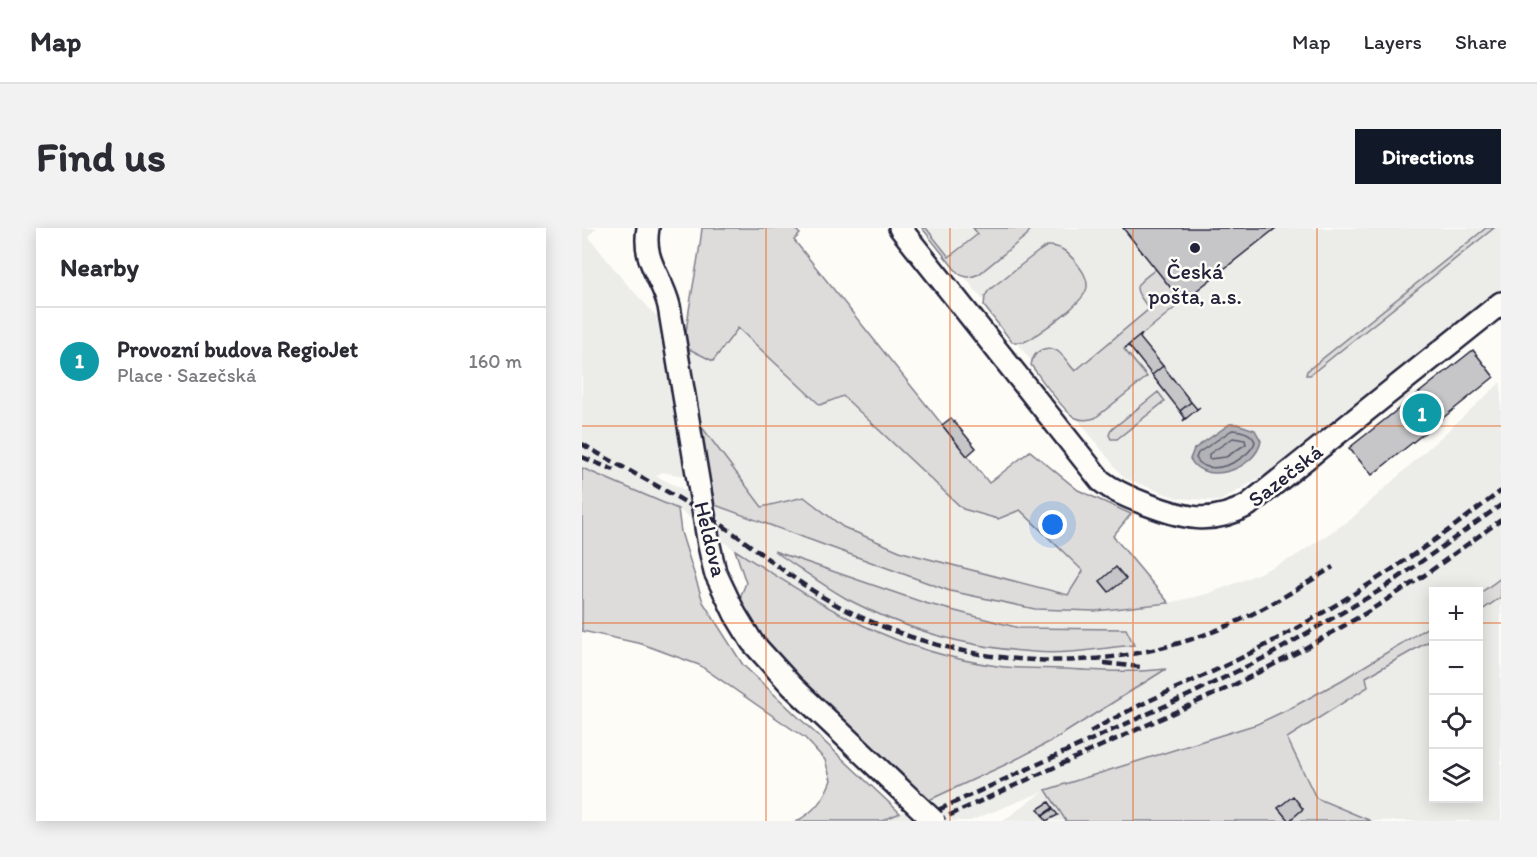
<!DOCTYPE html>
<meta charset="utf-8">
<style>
body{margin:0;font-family:Itim,sans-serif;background:#f2f2f3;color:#2b2b33}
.controls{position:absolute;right:18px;bottom:18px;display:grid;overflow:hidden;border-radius:0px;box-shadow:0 3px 15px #0003}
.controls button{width:54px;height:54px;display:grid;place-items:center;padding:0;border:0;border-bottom:2px solid #e1e1e2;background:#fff;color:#2b2b33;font:30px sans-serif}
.you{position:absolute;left:471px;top:297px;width:21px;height:21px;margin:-15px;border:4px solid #fff;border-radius:50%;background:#1a73e8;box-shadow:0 0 0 9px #1a73e833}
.badge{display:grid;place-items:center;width:39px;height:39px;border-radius:50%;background:#111827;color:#fff;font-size:20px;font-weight:700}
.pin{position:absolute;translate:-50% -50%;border:3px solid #fff;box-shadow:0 2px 6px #0006}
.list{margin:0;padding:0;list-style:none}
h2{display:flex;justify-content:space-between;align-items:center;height:78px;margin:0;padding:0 24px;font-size:26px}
h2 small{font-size:20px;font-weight:400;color:#7c7c81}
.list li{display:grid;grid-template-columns:39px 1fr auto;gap:18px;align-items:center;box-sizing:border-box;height:108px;padding:0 24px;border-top:2px solid #e1e1e2}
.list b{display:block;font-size:22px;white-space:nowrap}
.list p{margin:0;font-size:20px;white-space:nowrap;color:#7c7c81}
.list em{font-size:20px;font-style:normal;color:#7c7c81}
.icon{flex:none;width:33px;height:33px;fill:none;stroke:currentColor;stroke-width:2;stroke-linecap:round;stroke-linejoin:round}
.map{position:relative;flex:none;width:919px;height:593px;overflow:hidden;border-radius:0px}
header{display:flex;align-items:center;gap:36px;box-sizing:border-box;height:84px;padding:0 30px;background:#fff;border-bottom:2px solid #e1e1e2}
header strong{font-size:28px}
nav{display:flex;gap:33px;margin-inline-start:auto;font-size:21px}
.intro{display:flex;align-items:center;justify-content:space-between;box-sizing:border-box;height:144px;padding:0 36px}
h1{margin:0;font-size:42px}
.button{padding:15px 27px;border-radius:0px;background:#111827;color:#fff;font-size:21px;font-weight:700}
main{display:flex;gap:36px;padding:0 36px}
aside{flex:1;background:#fff;border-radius:0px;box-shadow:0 3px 15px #0003}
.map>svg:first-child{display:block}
</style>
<header>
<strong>Map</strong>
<nav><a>Map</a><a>Layers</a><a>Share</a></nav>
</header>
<div class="intro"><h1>Find us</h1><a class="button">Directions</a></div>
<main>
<aside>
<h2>Nearby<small></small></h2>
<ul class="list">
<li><span class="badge" style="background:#0f9aa8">1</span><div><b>Provozní budova RegioJet</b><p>Place · Sazečská</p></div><em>160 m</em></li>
</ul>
</aside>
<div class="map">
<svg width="919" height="593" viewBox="0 0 919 593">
<rect width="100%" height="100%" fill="#fdfcf7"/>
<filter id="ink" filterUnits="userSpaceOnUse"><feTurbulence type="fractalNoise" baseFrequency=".0167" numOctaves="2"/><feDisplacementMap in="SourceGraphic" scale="12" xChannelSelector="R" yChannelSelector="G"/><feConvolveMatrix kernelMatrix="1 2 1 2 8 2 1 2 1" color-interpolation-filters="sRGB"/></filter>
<g filter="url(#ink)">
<path fill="#ecece9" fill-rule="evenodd" d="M 0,0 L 15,0 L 6,8 L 42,53 L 103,119 L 156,100 L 237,177 L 261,167 L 381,281 L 416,291 L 438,282 L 501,343 L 486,367 L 320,324 L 261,299 L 222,269 L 180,279 L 117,195 L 129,253 L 80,244 L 74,248 L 133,277 L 243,318 L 368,363 L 562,378 L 587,375 L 625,366 L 662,352 L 712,329 L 768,292 L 919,154 L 919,350 L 897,366 L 897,364 L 852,364 L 851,396 L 760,452 L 709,480 L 649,505 L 464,562 L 484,593 L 421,593 L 460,564 L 388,593 L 300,593 L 427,535 L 582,441 L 558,444 L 417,438 L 376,431 L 336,421 L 271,394 L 235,374 L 153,322 L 96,281 L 0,240 ZM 196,325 L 343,375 L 437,400 L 544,401 L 552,417 L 486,424 L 453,425 L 376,412 Z
M 344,0 L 919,0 L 919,61 L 684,246 L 638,273 L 595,270 L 542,250 Z
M 919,369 L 919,593 L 789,593 L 734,570 L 705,510 L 786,459 L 784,449 L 851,411 L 852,570 L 897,570 L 897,384 Z"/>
<path fill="#dddcdb" stroke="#807f8b" stroke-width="1.5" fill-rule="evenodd" d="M 120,0 L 212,0 L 218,6 L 212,12 L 407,255 L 448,223 L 496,262 L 549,286 L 531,308 L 587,375 L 513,383 L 453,381 L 368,363 L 133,277 L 116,194 L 180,279 L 222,269 L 261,299 L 320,324 L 486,367 L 501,343 L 438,282 L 416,291 L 381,281 L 261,168 L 238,177 L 156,100 L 131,133 L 103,119 C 105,78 116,41 120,0 Z
M 340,0 L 344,0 L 367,29 L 396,6 L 391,0 L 449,0 L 445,7 L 397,46 C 389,50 381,50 375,44 Z
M 904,0 L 912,0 L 728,147 L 724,147 L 725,143 Z
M 465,18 C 478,17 485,24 493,33 C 499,41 506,49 505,59 C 503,75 463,100 450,110 L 442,114 L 430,114 L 402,78 L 403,68 L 407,62 L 457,23 Z
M 574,41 L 600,74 L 542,121 L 565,149 L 513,190 C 507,192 501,193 494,190 C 482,185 458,149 449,137 C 450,131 453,125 459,122 C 476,114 484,134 493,143 L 567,81 C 550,57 550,60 574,41 Z
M 576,164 L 583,173 L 535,211 L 529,211 L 527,207 L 529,202 Z
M 0,240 L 96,281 L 99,304 L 121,374 L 161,437 L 318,585 L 300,593 L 215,593 C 233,583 242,571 249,552 L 243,532 L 223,510 L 117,437 L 60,416 L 0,403 Z
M 153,322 C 241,378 309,423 415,438 C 437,441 461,440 483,441 C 517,443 550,445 584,441 L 473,511 L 427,535 L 347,572 L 214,450 L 177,406 L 157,372 L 164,355 Z
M 192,323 L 343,375 L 437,400 L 544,401 L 552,417 C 519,420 485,427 452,424 C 387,420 322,401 265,371 C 240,357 216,339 192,323 Z
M 919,350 L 919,369 L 897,384 L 897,366 Z
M 851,396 L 851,411 L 784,449 L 786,459 L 705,510 L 734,570 L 789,593 L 484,593 L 464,562 L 675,496 L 709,480 L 760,452 ZM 711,569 L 721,581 L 707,593 L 696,580 Z"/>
<path fill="#b2b2b7" stroke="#787885" stroke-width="1.5" d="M 648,196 L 655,196 L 673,202 L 679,213 C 674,241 623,259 608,231 L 612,221 Z"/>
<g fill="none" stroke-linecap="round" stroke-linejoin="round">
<path stroke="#5c5c6d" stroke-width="1.5" d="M 650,202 C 659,202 670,205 673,214 C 667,232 626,252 614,230 L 616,225 Z
M 651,210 L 663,212 L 664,216 L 644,229 L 627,231 L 627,226 Z"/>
</g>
<path fill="#c6c6c8" stroke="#22223b" stroke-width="1.5" d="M 541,0 L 694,0 L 600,74 Z
M 560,106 L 558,110 L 581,138 L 570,147 L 547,118 L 543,120 Z
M 891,122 L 912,149 L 790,247 L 767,220 Z
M 581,138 L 609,174 L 598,183 L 570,147 Z
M 609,174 L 615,181 L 618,179 L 601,193 L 603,190 L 598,183 Z
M 369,190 L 394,220 L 385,228 L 360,197 Z
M 534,339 L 544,351 L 527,364 L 518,353 Z
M 711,568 L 721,581 L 707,593 L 696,580 Z
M 467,574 L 471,580 L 460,587 L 456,581 Z
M 471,581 L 476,587 L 464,593 L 461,588 Z"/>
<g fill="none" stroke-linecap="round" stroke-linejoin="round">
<g stroke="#22223b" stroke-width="26">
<path id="minor" d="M 66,0 C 60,34 80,48 87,78 L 127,317 L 133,344 L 153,386 L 170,414 L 210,458 L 317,560
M 318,0 L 519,253 C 533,264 548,270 564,276 C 602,290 628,298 666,277 L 919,75"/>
</g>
<use href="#minor" stroke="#fdfcf7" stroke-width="21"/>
<path stroke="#22223b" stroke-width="4.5" stroke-dasharray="9 4.5" stroke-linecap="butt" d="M 0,216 C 44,242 91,265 134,293 C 174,320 211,353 253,376 C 371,440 514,452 640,400 C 679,384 715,361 751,339
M 0,229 L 32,242
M 522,435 L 559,439
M 508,504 C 556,475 609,455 659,430 C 751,383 837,326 919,263
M 332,593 L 607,467 L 686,428 L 802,360 L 919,277
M 355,593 L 650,458 L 718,423 L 784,385 L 840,349 L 919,292"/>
<g stroke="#22223b" stroke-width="26" stroke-linecap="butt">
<path id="minor-bridge" d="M 317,560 L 352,593"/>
</g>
<use href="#minor-bridge" stroke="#fdfcf7" stroke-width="21"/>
</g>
</g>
<path fill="none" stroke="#e8590c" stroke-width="1.5" stroke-opacity="0.55" d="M 184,0 L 184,593M 368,0 L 368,593M 551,0 L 551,593M 735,0 L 735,593M 0,198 L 919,198M 0,395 L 852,395M 897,395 L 919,395"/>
<circle fill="#22223b" stroke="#fdfcf7" stroke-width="2" cx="613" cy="20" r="6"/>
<g text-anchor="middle" stroke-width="5" stroke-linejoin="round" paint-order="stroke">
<g font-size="22" fill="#22223b" stroke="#fdfcf7">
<text x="613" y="51">Česká<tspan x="613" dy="25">pošta, a.s.</tspan></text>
</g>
<g font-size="22" fill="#22223b" stroke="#fdfcf7">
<text transform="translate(703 247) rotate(-38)" y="8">Sazečská</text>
<text transform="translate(129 311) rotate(76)" y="8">Heldova</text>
</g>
</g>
</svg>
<div class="controls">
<button>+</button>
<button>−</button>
<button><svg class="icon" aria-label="locate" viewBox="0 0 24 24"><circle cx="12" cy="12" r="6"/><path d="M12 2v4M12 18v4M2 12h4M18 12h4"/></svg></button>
<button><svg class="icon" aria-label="layers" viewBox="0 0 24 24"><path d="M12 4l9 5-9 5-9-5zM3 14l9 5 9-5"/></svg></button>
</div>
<div class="you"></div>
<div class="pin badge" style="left:840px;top:185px;background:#0f9aa8">1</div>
</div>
</main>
